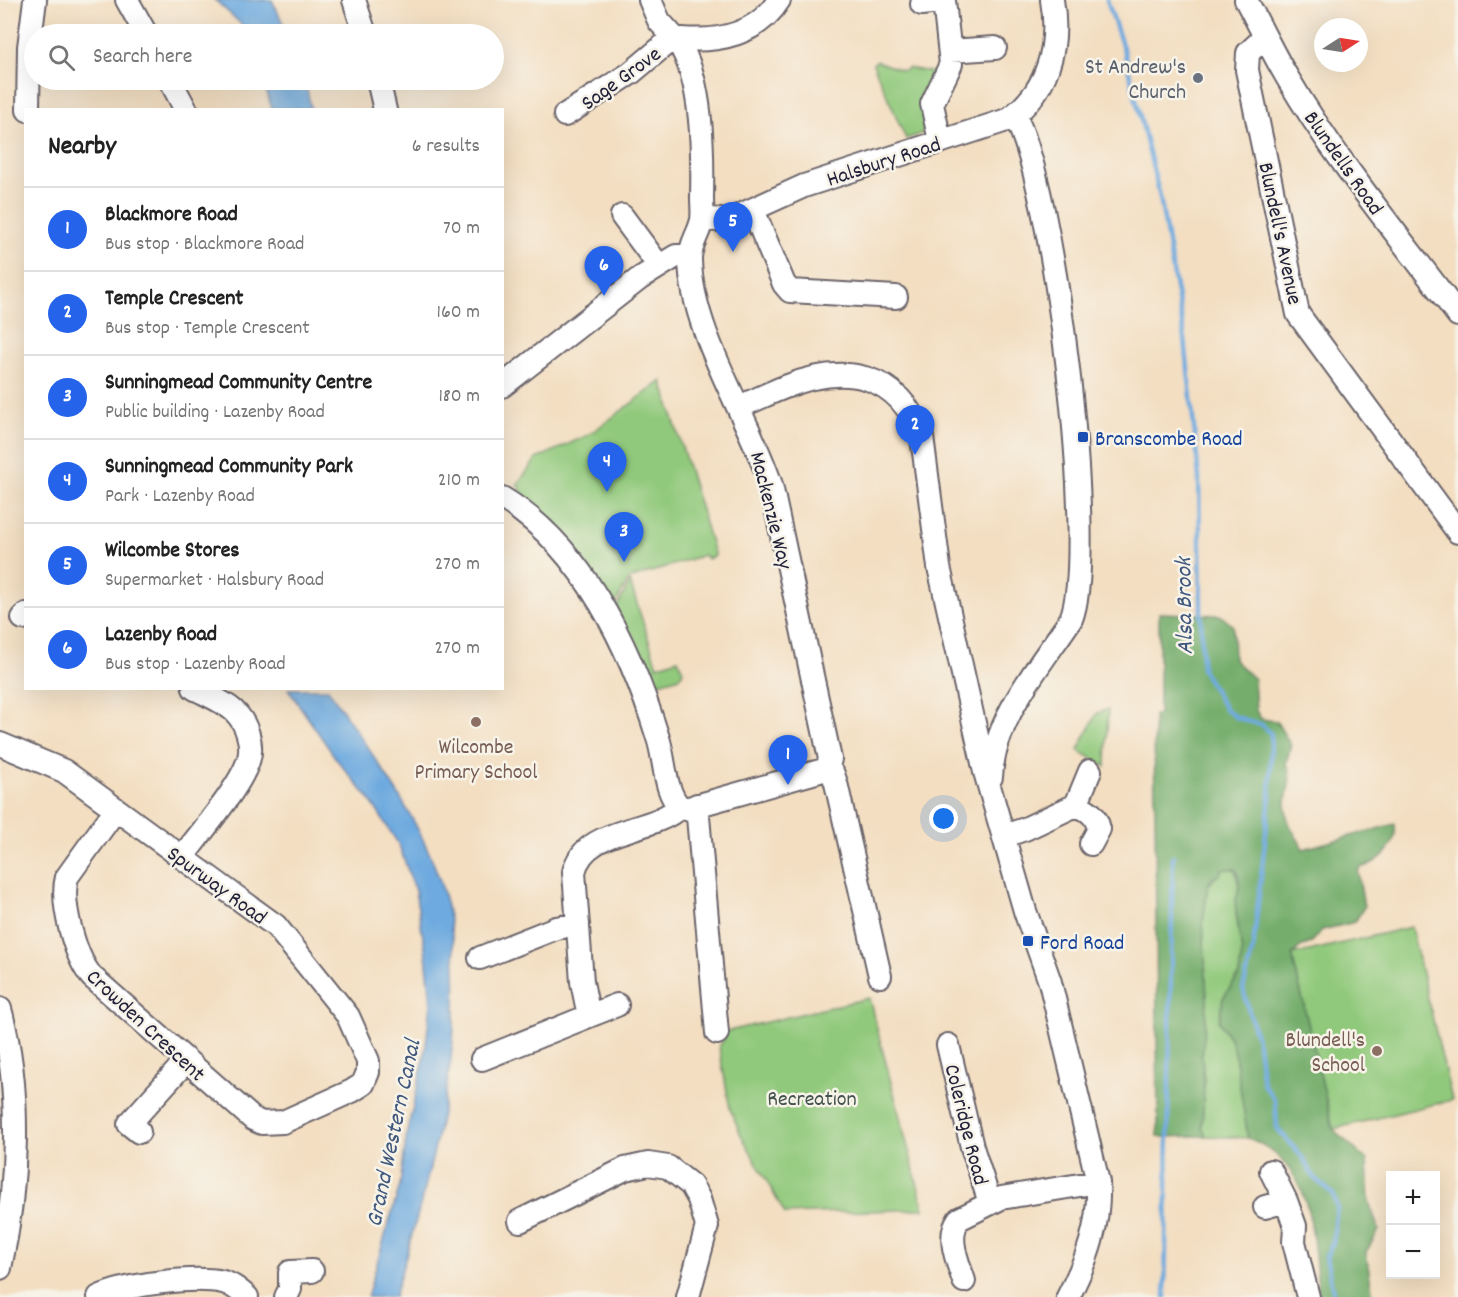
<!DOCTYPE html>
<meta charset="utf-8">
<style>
body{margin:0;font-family:Dekko,sans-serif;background:#f6f6f6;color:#222}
.controls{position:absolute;right:18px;bottom:18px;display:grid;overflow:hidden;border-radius:0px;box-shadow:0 6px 24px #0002}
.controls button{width:54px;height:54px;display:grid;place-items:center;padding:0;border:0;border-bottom:2px solid #e0e0e0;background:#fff;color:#222;font:30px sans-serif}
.compass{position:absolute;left:1314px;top:18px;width:54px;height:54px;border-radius:50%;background:#fff;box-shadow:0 6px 24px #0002;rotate:78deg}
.you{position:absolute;left:944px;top:819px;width:21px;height:21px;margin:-15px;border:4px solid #fff;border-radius:50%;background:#1a73e8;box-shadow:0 0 0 9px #1a73e833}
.badge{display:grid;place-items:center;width:39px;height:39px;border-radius:50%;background:#2563eb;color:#fff;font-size:20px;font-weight:700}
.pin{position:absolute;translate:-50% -50px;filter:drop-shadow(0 2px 3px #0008)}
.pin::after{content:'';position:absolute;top:32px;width:21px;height:18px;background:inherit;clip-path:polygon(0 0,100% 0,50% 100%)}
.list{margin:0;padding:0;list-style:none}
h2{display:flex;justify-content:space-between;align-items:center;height:78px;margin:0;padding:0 24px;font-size:26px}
h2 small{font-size:20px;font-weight:400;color:#767676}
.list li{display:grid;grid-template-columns:39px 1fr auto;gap:18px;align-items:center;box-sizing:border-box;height:84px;padding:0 24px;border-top:2px solid #e0e0e0}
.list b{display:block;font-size:22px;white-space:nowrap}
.list p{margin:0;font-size:20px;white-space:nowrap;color:#767676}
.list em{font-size:20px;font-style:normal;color:#767676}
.icon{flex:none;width:33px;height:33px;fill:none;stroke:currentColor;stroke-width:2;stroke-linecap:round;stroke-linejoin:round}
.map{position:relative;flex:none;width:1458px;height:1297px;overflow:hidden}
.search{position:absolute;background:#fff;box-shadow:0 6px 24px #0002;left:24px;top:24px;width:480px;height:66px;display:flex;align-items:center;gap:15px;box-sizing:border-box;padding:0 21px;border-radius:33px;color:#767676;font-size:22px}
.panel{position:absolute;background:#fff;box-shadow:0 6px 24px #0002;left:24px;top:108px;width:480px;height:582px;border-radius:0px}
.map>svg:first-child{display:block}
</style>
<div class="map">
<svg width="1458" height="1297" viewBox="0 0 1458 1297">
<rect width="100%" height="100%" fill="#f7f3e8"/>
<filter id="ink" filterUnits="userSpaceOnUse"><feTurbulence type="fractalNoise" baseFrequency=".0167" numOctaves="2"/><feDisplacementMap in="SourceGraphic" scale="12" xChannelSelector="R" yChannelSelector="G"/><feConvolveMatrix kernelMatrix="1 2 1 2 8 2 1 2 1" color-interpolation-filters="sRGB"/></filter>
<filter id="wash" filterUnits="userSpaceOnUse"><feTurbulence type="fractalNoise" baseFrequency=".008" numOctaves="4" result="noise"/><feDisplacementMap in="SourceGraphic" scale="24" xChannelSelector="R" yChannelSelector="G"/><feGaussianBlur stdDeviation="1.35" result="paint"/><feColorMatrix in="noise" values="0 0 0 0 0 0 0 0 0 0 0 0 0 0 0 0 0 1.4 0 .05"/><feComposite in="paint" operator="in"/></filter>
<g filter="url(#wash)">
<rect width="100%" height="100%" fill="#f3dec1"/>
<path fill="#91c97c" stroke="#5a765c" stroke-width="1.5" d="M 876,61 L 904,71 L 908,68 L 937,73 L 926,126 L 921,134 L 906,139 L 873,64 Z
M 662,381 L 715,556 L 707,559 L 704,555 L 629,579 L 614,606 C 588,563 558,525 517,495 L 521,489 L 517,485 L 536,459 L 588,435 Z
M 630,582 L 657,666 L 678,659 L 683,671 L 680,677 L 652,685 L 648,681 L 616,609 Z
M 1108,709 L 1106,767 L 1078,750 L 1097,713 Z
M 1222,869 L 1235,869 L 1239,887 L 1236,914 L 1242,952 L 1239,975 L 1223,998 L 1219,1022 L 1230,1038 L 1235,1054 L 1248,1138 L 1206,1136 L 1202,1128 L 1204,1082 L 1202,1057 L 1207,1001 L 1203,921 L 1208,886 Z
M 1411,927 L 1452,1100 L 1333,1129 L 1292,955 Z
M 869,998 L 924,1209 L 785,1214 L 741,1135 L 730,1109 L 719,1047 L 725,1037 L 724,1032 Z"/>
<path fill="#74ad6c" stroke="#4b6854" stroke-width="1.5" d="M 1159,613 L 1220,615 L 1233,626 L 1234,660 L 1254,679 L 1256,711 L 1261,719 L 1276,721 L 1291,745 L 1286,764 C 1295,781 1284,793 1286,810 C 1287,825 1297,836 1303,849 L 1395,824 C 1398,847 1380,862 1360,868 L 1358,872 L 1364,907 L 1355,922 L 1322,930 L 1311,943 L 1300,947 L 1292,955 L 1333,1129 L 1367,1160 L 1369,1202 L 1379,1230 L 1366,1252 L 1373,1297 L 1319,1297 C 1312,1236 1316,1164 1248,1138 L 1235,1054 L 1230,1038 L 1219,1022 L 1223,998 L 1239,975 L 1242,952 L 1235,904 L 1239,887 L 1238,874 L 1235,869 L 1222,869 L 1220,875 L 1212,878 L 1208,886 L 1203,921 L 1207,1001 L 1202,1057 L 1204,1082 L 1202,1128 L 1206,1136 L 1158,1137 L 1154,715 L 1159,715 Z"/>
<path fill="#6eaadf" stroke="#48668d" stroke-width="1.5" d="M 215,0 L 272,0 L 288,34 L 246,34 L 240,23 Z
M 263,80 L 305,80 L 311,109 L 272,109 Z
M 288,689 L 328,689 C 368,750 417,811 440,881 C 482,1009 430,1173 394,1297 L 367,1297 L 400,1185 L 407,1132 L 424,1059 L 431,1003 L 426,954 L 415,891 L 399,845 L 371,801 L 337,760 Z"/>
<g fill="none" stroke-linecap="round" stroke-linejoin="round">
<path stroke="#6eaadf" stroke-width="4.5" d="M 1107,0 L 1124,51 L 1160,197 L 1185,339 L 1199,477 L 1202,669 L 1225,709 L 1236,717 L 1262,725 L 1271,734 L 1270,796 L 1253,948 L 1243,989 L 1258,1044 L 1263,1084 L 1275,1100 L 1277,1128 L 1303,1158 L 1313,1177 L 1333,1194 L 1337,1207 L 1333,1242 L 1326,1257 L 1334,1297
M 1165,1297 L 1173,856"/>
</g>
</g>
<g filter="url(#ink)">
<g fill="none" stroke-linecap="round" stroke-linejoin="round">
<g stroke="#6b646a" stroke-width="26">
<path id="minor" d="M 127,0 L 146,34
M 354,0 L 365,34
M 650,0 L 659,21 L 678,42 L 682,39 C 719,42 758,34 779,0
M 1246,0 C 1260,26 1272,52 1287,77 C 1336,161 1400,237 1458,315
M 922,4 L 944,1 L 951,64 L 932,104 L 940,141
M 1265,37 L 1248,53 L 1247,70 L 1298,314 L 1458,532
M 678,42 C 703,80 703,153 702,198 C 702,205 703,213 702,220 C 699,234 690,244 690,259 C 691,332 748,415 771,485 L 830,759 L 827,769 L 833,774 L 836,783 L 880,976
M 950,51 L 995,48
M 170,80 L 186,110
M 378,80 L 385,110
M 28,110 L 29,47 L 35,0
M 565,115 L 631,73 L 674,37
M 753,210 L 784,284 L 790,291 L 896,297
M 622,216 L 659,266
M 703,218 L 727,221 L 804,186 L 1007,120 C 1048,93 1060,46 1052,0
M 502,386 L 639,279 L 676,256 L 690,256
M 738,407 C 754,401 769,393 785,387 C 845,363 898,372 922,437 L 939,567 L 985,772 L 1025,911 L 1050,982 L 1098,1182 C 1100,1225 1087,1260 1068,1297
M 502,498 C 584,548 631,650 658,738 C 665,758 664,792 680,807
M 23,618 L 26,614
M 0,744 L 64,771 L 276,926 L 348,1016 L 368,1061 L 368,1072 L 363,1084 L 352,1091 L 283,1122 L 262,1123 L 253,1119 L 92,977 C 75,957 60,903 67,877 L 116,809
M 991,777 C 994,718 1040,666 1071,619 C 1099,551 1053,180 1014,115
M 697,805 L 717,1033
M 1076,805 L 1090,771
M 685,809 L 827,769
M 1004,836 L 1025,829 L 1076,805 C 1089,810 1096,815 1099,829 L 1091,844
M 182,857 C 199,835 243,784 249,758 C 253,743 246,722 234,711 C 223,701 207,695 194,688
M 480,958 L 556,928 L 578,924
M 0,1009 C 22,1089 18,1188 0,1268
M 589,1016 L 617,1005
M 948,1045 L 972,1147 L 990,1203
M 482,1059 L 589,1016 L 582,982 L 574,872 C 584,827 650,834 680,807
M 139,1132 L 129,1124 L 186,1061
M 1271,1171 L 1286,1201
M 1265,1207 L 1286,1201 L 1295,1226 L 1294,1242 L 1308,1297
M 520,1221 L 625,1169 L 648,1164 L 668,1167 L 691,1185 L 699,1199 L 707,1226 L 688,1297
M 964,1281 C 958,1262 946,1237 959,1219 L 1001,1198 L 1098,1182
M 99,1297 C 127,1284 193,1276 223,1282 C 232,1284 240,1291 247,1297
M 286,1297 L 290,1289 L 290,1272 L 312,1271"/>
</g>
<use href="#minor" stroke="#fff" stroke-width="22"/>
</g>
</g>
<circle fill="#6b7280" stroke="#f7f3e8" stroke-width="2" cx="1198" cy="78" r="6"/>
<g fill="#1a4fb4" stroke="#f7f3e8" stroke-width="2">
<rect x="1077" y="431" width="12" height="12" rx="3"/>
<rect x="1022" y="935" width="12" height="12" rx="3"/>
</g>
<g fill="#8d6e63" stroke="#f7f3e8" stroke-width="2">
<circle cx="476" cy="722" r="6"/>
<circle cx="1377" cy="1051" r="6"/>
</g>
<g text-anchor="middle" stroke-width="5" stroke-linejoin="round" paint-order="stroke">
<g font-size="22" fill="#5b616d" stroke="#f7f3e8" text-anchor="end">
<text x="1186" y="73">St Andrew's<tspan x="1186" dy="25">Church</tspan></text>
</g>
<g font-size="22" fill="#22223b" stroke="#f7f3e8">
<text transform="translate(620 77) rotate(-36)" y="8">Sage Grove</text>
<text transform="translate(883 160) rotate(-18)" y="8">Halsbury Road</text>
<text transform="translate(1345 162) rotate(55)" y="8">Blundells Road</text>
<text transform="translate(1282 233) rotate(78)" y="8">Blundell's Avenue</text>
<text transform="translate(773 510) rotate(76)" y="8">Mackenzie Way</text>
<text transform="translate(218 884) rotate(36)" y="8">Spurway Road</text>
<text transform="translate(147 1024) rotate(43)" y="8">Crowden Crescent</text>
<text transform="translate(968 1124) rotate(76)" y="8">Coleridge Road</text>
</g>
<g font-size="22" fill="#164399" stroke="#f7f3e8" text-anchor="start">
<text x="1095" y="445">Branscombe Road</text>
<text x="1040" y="949">Ford Road</text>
</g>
<g font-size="22" fill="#785e54" stroke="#f7f3e8">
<text x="476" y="753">Wilcombe<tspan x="476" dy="25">Primary School</tspan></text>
<text x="1365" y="1046" text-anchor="end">Blundell's<tspan x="1365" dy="25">School</tspan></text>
</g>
<g font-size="22" fill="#43544e" stroke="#f7f3e8">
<text x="812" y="1105">Recreation</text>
</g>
<g font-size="24" font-style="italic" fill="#40587d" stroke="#f7f3e8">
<text transform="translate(1183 606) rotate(-91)" y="8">Alsa Brook</text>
<text transform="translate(392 1133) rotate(-78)" y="8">Grand Western Canal</text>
</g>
</g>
</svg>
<div class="controls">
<button>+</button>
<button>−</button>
</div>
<svg class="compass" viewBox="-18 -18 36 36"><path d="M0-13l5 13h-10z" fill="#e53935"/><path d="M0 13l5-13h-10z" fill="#767676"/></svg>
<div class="you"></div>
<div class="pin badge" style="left:788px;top:785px">1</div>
<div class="pin badge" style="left:915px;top:455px">2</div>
<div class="pin badge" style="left:624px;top:562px">3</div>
<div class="pin badge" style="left:607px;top:492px">4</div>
<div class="pin badge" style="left:733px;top:252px">5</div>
<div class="pin badge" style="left:604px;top:296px">6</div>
<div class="search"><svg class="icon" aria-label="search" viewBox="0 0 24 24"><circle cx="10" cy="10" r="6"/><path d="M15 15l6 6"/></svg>Search here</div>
<section class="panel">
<h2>Nearby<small>6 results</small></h2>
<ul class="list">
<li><span class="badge">1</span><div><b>Blackmore Road</b><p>Bus stop · Blackmore Road</p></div><em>70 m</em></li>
<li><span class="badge">2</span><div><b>Temple Crescent</b><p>Bus stop · Temple Crescent</p></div><em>160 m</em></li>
<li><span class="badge">3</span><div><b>Sunningmead Community Centre</b><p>Public building · Lazenby Road</p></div><em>180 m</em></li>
<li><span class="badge">4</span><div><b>Sunningmead Community Park</b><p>Park · Lazenby Road</p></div><em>210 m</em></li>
<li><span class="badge">5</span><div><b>Wilcombe Stores</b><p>Supermarket · Halsbury Road</p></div><em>270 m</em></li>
<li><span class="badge">6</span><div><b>Lazenby Road</b><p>Bus stop · Lazenby Road</p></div><em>270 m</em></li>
</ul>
</section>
</div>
